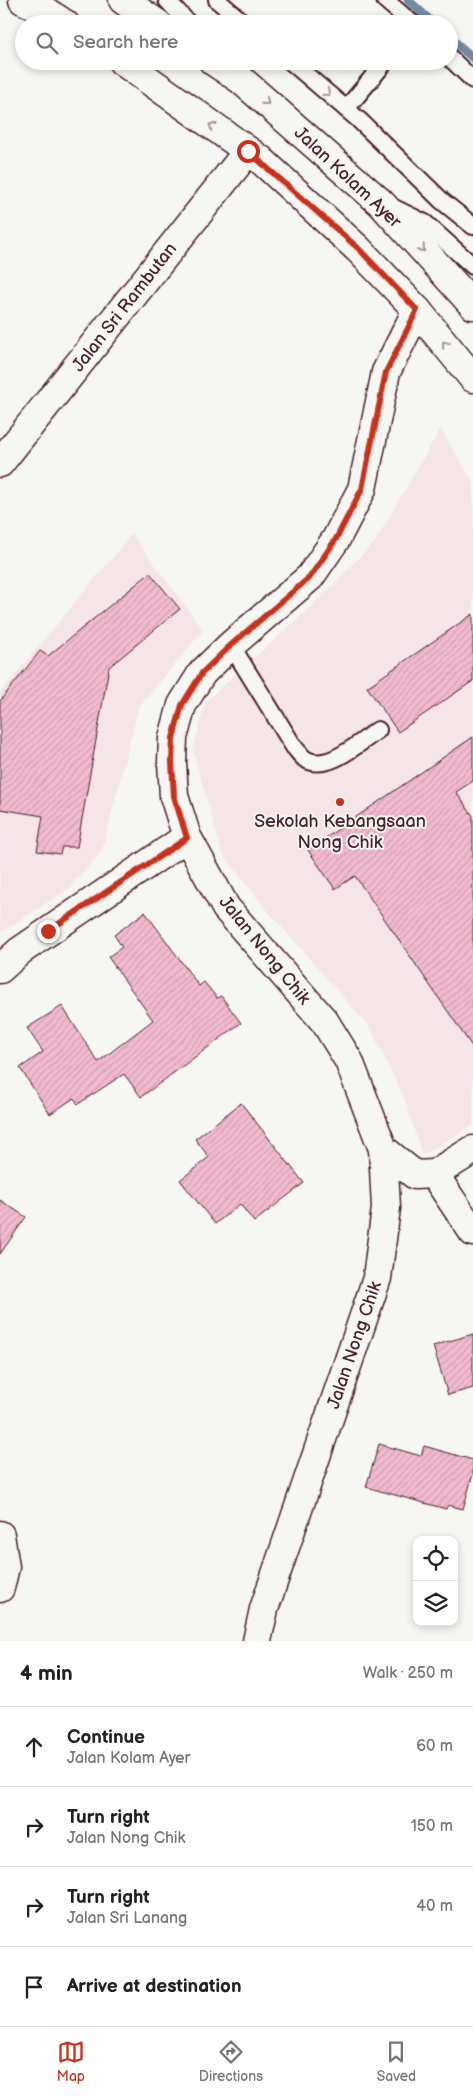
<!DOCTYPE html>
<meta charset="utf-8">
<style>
body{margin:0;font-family:"Balsamiq Sans",sans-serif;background:#f6f6f6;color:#222}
.controls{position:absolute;right:15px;bottom:15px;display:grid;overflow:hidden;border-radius:10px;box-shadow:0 2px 8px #0003}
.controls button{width:45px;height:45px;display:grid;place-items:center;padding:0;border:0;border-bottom:1px solid #e0e0e0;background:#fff;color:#222;font:25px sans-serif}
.stop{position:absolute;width:15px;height:15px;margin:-11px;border:4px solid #c8321e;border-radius:50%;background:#fff}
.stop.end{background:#c8321e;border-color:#fff;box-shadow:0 1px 5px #0008}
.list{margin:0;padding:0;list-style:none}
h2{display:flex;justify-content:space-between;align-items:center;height:65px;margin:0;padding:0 20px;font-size:21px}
h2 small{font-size:16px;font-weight:400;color:#767676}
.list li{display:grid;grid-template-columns:32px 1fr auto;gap:15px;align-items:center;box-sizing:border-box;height:80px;padding:0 20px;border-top:1px solid #e0e0e0}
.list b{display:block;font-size:19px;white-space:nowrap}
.list p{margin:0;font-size:16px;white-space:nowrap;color:#767676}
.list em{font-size:16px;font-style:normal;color:#767676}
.icon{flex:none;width:28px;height:28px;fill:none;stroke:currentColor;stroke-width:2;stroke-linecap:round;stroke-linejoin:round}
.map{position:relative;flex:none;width:473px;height:1641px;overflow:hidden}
.search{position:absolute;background:#fff;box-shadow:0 2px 8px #0003;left:15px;right:15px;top:15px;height:55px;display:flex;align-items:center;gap:12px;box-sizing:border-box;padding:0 18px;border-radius:28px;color:#767676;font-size:19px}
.sheet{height:385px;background:#fff}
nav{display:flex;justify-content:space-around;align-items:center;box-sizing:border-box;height:70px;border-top:1px solid #e0e0e0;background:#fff;font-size:14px;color:#767676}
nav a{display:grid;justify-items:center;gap:2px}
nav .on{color:#c8321e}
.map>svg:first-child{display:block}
</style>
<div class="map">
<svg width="473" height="1641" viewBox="0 0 473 1641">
<defs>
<pattern id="building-hatch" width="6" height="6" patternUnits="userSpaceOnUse" patternTransform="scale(1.25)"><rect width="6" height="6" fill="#f2bad0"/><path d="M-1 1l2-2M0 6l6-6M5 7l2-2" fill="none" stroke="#d19fb3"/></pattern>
</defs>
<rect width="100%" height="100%" fill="#f6f6f2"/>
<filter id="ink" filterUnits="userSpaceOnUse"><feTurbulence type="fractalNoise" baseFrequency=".02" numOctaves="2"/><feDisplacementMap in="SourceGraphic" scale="10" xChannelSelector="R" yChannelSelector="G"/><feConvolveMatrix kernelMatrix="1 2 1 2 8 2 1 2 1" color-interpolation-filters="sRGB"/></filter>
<g filter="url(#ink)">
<path fill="#f5e4e8" d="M 440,429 L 473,481 L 473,1125 L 422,1155 L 405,1100 L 371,1029 L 268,911 L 222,853 L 193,751 L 206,701 L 311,607 L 375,542 Z
M 132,534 L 203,630 L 138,708 L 102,851 L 68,889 L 0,933 L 0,693 Z"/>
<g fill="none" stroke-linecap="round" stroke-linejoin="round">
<path stroke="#748aa2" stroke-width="9" d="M 408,0 L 434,24
M 449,37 L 473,58"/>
</g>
<path fill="url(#building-hatch)" stroke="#4a1f2b" d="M 150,573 L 180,609 L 109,667 L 77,847 L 62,847 L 60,854 L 37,851 L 43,816 L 0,809 L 0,701 L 40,651 L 48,656 Z
M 473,614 L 473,681 L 398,732 L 367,687 Z
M 473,737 L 473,781 L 456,792 L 473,816 L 473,1048 L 355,876 L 335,889 L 308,850 Z
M 145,912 L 199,986 L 204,982 L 217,998 L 221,996 L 241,1023 L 141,1097 L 124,1074 L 78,1104 L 74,1098 L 50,1114 L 20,1068 L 43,1052 L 27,1028 L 62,1006 L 98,1062 L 153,1020 L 108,957 L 122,947 L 114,935 Z
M 241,1103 L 304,1183 L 254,1222 L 240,1204 L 215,1224 L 180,1180 L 209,1157 L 195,1139 Z
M 0,1200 L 26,1217 L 0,1254 Z
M 473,1334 L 473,1388 L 448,1395 L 433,1346 Z
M 379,1444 L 421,1456 L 424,1446 L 473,1460 L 473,1474 L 463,1509 L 448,1505 L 446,1509 L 366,1487 Z"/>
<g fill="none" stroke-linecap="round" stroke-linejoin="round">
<g stroke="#4a1f2b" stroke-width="20">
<path id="lane" d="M 167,0 L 189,24
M 217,0 L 245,24
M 385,0 L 413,24
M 449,57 L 473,80
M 290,61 L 359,120 L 442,201 L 473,226
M 346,109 L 386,61
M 392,207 L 425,223 L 473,266
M 231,645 L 294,747 C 297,750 301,756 305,759 C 327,773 360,742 378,730"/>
</g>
<g stroke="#4a1f2b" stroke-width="31">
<path id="street" d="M 0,463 L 248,151
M 0,969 L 20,951 L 187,837
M 383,1149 L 415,1175 L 434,1174 L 473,1150
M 434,1174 L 473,1232
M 0,1535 L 5,1567 L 0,1588
M 257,1641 L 264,1609 L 377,1278 L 386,1208 L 383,1149 L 349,1061 L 325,1022 L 226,908 L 187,837 L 174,796 L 172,762 L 173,738 L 182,705 L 202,673 L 231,645 L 310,577 L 336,539 L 362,489 L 386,372 L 417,310"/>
</g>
<g stroke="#4a1f2b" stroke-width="31">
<path id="secondary" d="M 23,0 L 42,9 L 65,24
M 123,0 L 158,24
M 122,61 L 261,160 L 358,249 L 417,310 L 473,378
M 213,61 L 240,79 L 381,203 L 473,305"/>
</g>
<use href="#lane" stroke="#f6f6f2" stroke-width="16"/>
<use href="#street" stroke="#f6f6f2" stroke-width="28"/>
<use href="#secondary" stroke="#f6f6f2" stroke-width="28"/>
</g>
<defs><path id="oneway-chevron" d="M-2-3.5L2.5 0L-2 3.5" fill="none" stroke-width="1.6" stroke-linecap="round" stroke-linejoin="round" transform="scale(1.25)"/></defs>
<g stroke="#a99598">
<use href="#oneway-chevron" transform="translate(327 93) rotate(40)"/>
<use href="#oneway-chevron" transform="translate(266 102) rotate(41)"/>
<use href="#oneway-chevron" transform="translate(212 126) rotate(-144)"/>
<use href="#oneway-chevron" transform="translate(422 249) rotate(48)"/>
<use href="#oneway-chevron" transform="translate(445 344) rotate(-130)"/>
</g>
</g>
<g fill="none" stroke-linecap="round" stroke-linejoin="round" filter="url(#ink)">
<path stroke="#c8321e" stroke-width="6" d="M 48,931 L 187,838 L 174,796 L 172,762 L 173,738 L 182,705 L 202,673 L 231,645 L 310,577 L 336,539 L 362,489 L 386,372 L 417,310 L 358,248 L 248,151"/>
</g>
<circle fill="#c8321e" stroke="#f6f6f2" stroke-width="2" cx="340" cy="802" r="5"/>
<g text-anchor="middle" stroke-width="4" stroke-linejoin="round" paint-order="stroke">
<g font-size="18" fill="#4a1f2b" stroke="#f6f6f2">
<text transform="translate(348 177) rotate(43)" y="6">Jalan Kolam Ayer</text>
<text transform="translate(124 307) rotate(-52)" y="6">Jalan Sri Rambutan</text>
<text transform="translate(265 950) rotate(51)" y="6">Jalan Nong Chik</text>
<text transform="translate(354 1345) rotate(-71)" y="6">Jalan Nong Chik</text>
</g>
<g font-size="18" fill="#4a1f2b" stroke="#f6f6f2">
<text x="340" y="827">Sekolah Kebangsaan<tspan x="340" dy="21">Nong Chik</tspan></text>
</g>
</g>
</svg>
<div class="controls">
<button><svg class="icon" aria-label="locate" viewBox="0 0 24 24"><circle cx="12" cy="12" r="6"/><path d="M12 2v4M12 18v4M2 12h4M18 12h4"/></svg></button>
<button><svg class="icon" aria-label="layers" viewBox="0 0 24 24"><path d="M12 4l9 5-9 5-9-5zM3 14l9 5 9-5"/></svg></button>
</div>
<div class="stop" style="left:248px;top:151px"></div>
<div class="stop end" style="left:48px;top:931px"></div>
<div class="search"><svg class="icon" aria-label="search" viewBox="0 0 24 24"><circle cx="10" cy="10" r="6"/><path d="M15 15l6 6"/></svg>Search here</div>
</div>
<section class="sheet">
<h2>4 min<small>Walk · 250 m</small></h2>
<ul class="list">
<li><svg class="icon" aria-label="ahead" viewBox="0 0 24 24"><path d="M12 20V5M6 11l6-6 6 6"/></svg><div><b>Continue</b><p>Jalan Kolam Ayer</p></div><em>60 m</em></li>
<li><svg class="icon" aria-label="right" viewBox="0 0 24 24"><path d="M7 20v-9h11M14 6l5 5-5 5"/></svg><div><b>Turn right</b><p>Jalan Nong Chik</p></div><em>150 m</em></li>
<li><svg class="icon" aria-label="right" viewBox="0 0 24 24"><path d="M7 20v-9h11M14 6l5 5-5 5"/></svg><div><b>Turn right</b><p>Jalan Sri Lanang</p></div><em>40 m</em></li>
<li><svg class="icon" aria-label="arrive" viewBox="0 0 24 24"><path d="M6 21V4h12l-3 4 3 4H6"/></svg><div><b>Arrive at destination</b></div></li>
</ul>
</section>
<nav>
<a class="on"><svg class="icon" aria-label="map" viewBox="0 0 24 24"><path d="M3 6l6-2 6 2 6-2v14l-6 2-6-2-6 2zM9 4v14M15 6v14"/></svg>Map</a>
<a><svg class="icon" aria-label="directions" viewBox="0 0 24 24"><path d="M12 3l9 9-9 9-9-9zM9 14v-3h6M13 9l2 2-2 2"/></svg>Directions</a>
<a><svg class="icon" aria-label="saved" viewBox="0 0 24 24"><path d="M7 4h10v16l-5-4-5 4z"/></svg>Saved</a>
</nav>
